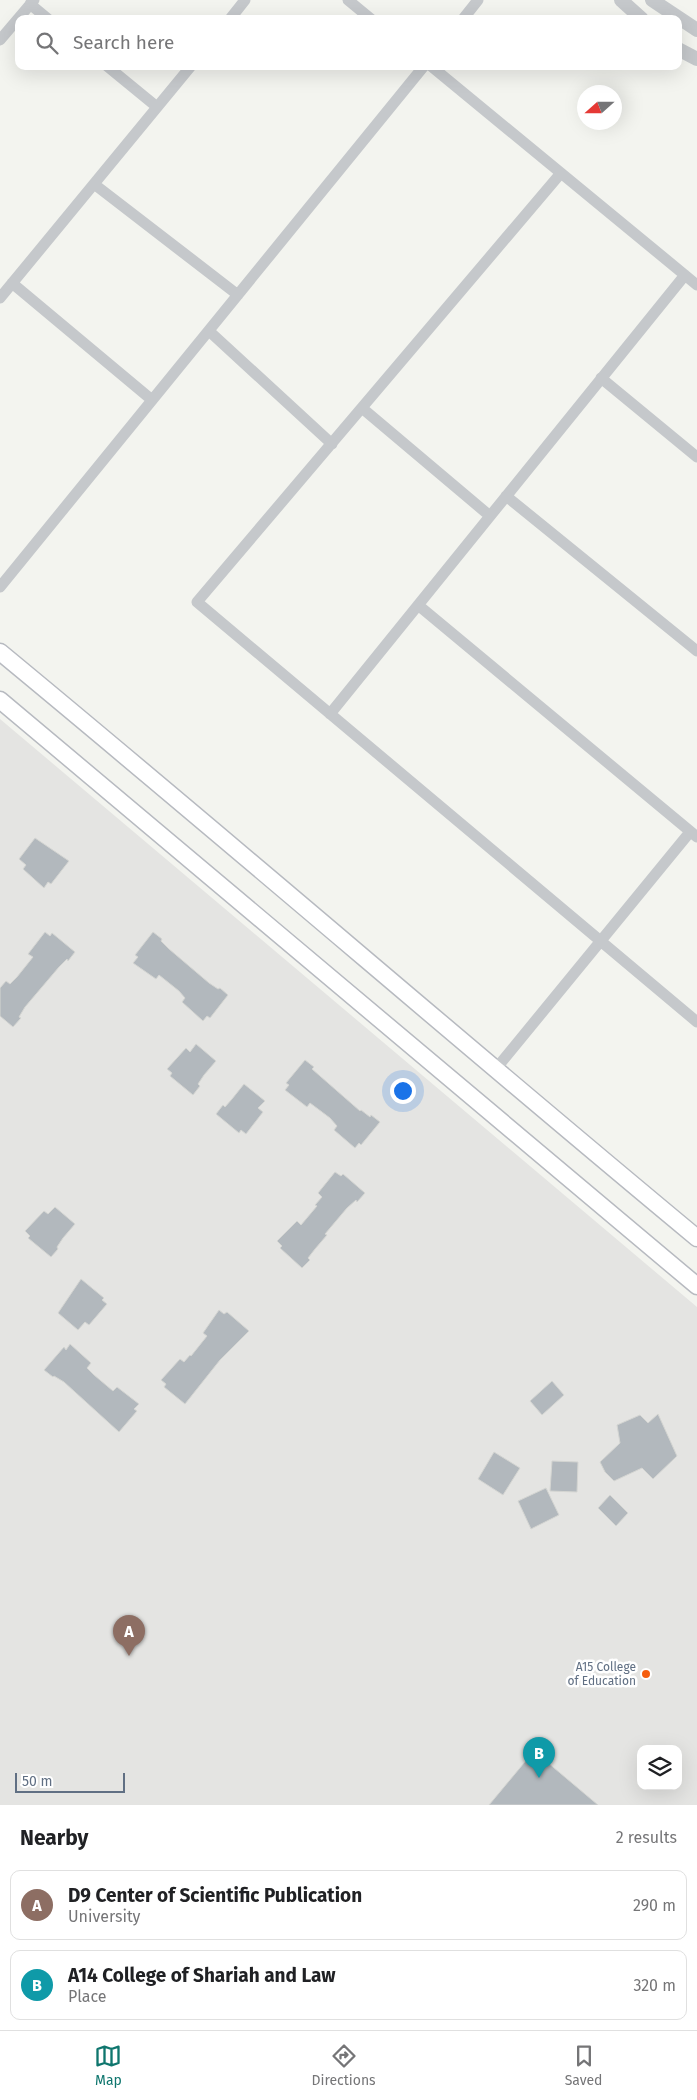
<!DOCTYPE html>
<style>
body{margin:0;font-family:"Fira Sans",sans-serif;background:#f6f6f6;color:#202124}
.controls{position:absolute;right:15px;bottom:15px;display:grid;overflow:hidden;border-radius:10px;box-shadow:0 5px 20px #0002}
.controls button{width:45px;height:45px;display:grid;place-items:center;padding:0;border:0;border-bottom:1px solid #e0e0e0;background:#fff;color:#202124;font:25px sans-serif}
.compass{position:absolute;left:577px;top:85px;width:45px;height:45px;border-radius:50%;background:#fff;box-shadow:0 5px 20px #0002;rotate:249deg}
.scale{position:absolute;left:15px;bottom:12px;width:110px;box-sizing:border-box;padding-left:5px;border:2px solid #606f83;border-top:0;font-size:14px;line-height:18px;white-space:nowrap;color:#606f83;-webkit-text-stroke:4px #fff;paint-order:stroke}
.you{position:absolute;left:402px;top:1090px;width:18px;height:18px;margin:-12px;border:4px solid #fff;border-radius:50%;background:#1a73e8;box-shadow:0 0 0 8px #1a73e833}
.badge{display:grid;place-items:center;width:32px;height:32px;border-radius:50%;background:#0f766e;color:#fff;font-size:16px;font-weight:700}
.pin{position:absolute;translate:-50% -41px;filter:drop-shadow(0 1px 2px #0008)}
.pin::after{content:'';position:absolute;top:26px;width:18px;height:15px;background:inherit;clip-path:polygon(0 0,100% 0,50% 100%)}
.list{margin:0;padding:0;list-style:none}
h2{display:flex;justify-content:space-between;align-items:center;height:65px;margin:0;padding:0 20px;font-size:21px}
h2 small{font-size:16px;font-weight:400;color:#757577}
.list li{display:grid;grid-template-columns:32px 1fr auto;gap:15px;align-items:center;box-sizing:border-box;height:70px;margin:0 10px 10px;padding:0 10px;border:1px solid #e0e0e0;border-radius:10px}
.list b{display:block;font-size:19px;white-space:nowrap}
.list p{margin:0;font-size:16px;white-space:nowrap;color:#757577}
.list em{font-size:16px;font-style:normal;color:#757577}
.icon{flex:none;width:28px;height:28px;fill:none;stroke:currentColor;stroke-width:2;stroke-linecap:round;stroke-linejoin:round}
.map{position:relative;flex:none;width:697px;height:1805px;overflow:hidden}
.search{position:absolute;background:#fff;box-shadow:0 5px 20px #0002;left:15px;right:15px;top:15px;height:55px;display:flex;align-items:center;gap:12px;box-sizing:border-box;padding:0 18px;border-radius:10px;color:#757577;font-size:19px}
.sheet{height:225px;background:#fff}
nav{display:flex;justify-content:space-around;align-items:center;box-sizing:border-box;height:70px;border-top:1px solid #e0e0e0;background:#fff;font-size:14px;color:#757577}
nav a{display:grid;justify-items:center;gap:2px}
nav .on{color:#0f766e}
.map>svg:first-child{display:block}
</style>
<div class="map">
<svg width="697" height="1805" viewBox="0 0 697 1805">
<rect width="100%" height="100%" fill="#f3f4ef"/>
<path fill="#e4e4e2" fill-rule="evenodd" d="M 0,719 L 697,1307 L 697,1805 L 0,1805 ZM 641,1749 L 678,1749 L 678,1786 L 641,1786 Z"/>
<path fill="#b2b8bd" stroke="#d4d5d2" d="M 35,838 L 69,861 L 51,884 L 48,882 L 44,888 L 23,869 L 26,865 L 19,859 Z
M 45,932 L 50,936 L 52,933 L 75,952 L 68,961 L 67,959 L 59,967 L 25,1007 L 19,1017 L 21,1018 L 13,1027 L 0,1016 L 0,988 L 6,981 L 10,984 L 17,977 L 33,957 L 28,954 Z
M 153,932 L 162,939 L 161,941 L 169,949 L 209,983 L 218,989 L 220,988 L 228,995 L 210,1018 L 207,1016 L 203,1021 L 182,1002 L 185,998 L 179,991 L 159,975 L 156,979 L 133,963 L 138,957 L 135,955 Z
M 196,1044 L 216,1061 L 204,1075 L 198,1084 L 200,1086 L 193,1095 L 170,1076 L 172,1073 L 167,1069 L 186,1048 L 190,1052 Z
M 305,1060 L 314,1067 L 312,1069 L 360,1111 L 361,1110 L 370,1117 L 371,1115 L 380,1122 L 361,1145 L 359,1143 L 355,1148 L 334,1130 L 337,1126 L 330,1118 L 310,1103 L 307,1107 L 285,1090 L 289,1085 L 286,1083 Z
M 244,1084 L 265,1101 L 258,1108 L 263,1112 L 246,1134 L 241,1130 L 239,1133 L 216,1114 L 223,1105 L 225,1107 L 232,1099 Z
M 335,1172 L 341,1176 L 343,1174 L 365,1193 L 357,1202 L 356,1200 L 347,1208 L 325,1234 L 327,1235 L 315,1249 L 308,1258 L 310,1260 L 302,1268 L 280,1248 L 282,1246 L 277,1241 L 297,1221 L 301,1225 L 317,1206 L 315,1205 L 322,1197 L 318,1193 Z
M 55,1207 L 75,1224 L 63,1238 L 57,1247 L 58,1249 L 51,1257 L 28,1238 L 30,1236 L 25,1231 L 44,1211 L 48,1214 Z
M 81,1279 L 104,1298 L 102,1300 L 107,1304 L 89,1325 L 85,1322 L 78,1330 L 58,1313 Z
M 219,1310 L 224,1314 L 227,1312 L 249,1331 L 220,1360 L 185,1404 L 164,1387 L 166,1384 L 161,1380 L 180,1359 L 184,1362 L 190,1355 L 191,1356 L 207,1336 L 203,1333 Z
M 70,1344 L 91,1363 L 87,1368 L 94,1375 L 113,1391 L 117,1387 L 139,1404 L 134,1409 L 137,1411 L 119,1432 L 64,1382 L 54,1376 L 53,1377 L 44,1370 L 64,1347 L 66,1350 Z
M 552,1381 L 564,1395 L 542,1415 L 530,1401 Z
M 658,1414 L 677,1456 L 653,1479 L 642,1468 L 614,1481 L 605,1472 L 600,1462 L 620,1443 L 617,1425 L 640,1415 L 648,1423 Z
M 494,1452 L 520,1468 L 503,1495 L 478,1479 Z
M 552,1461 L 578,1462 L 577,1492 L 550,1491 Z
M 546,1488 L 559,1515 L 531,1529 L 518,1501 Z
M 610,1495 L 628,1513 L 616,1526 L 598,1508 Z
M 534,1751 L 598,1805 L 489,1805 Z"/>
<g fill="none" stroke-linecap="round" stroke-linejoin="round">
<g stroke="#b7bac0" stroke-width="19">
<path id="secondary" d="M 0,652 C 234,845 463,1044 697,1238
M 0,700 L 697,1286"/>
</g>
<path stroke="#c5c8cb" stroke-width="11" d="M 348,0 L 371,19
M 30,4 L 48,19
M 230,19 L 245,0
M 463,19 L 478,0
M 0,40 L 34,0
M 107,66 L 157,107
M 431,66 L 697,285
M 561,173 L 197,602 L 697,1022
M 94,184 L 238,295
M 12,283 L 152,400
M 0,298 L 191,66
M 209,331 L 332,444
M 601,378 L 697,457
M 362,408 L 490,516
M 506,496 L 697,651
M 0,587 L 424,66
M 418,605 L 697,837
M 330,714 L 685,275
M 495,1070 L 690,832"/>
<path stroke="#c5c8cb" stroke-width="14" d="M 621,0 L 642,19
M 652,0 L 697,30
M 678,49 L 697,59"/>
<use href="#secondary" stroke="#fff" stroke-width="16"/>
</g>
<circle fill="#f55d0e" stroke="#fff" stroke-width="2" cx="646" cy="1674" r="5"/>
<g text-anchor="middle" stroke-width="5" stroke-linejoin="round" paint-order="stroke">
<g font-size="12" fill="#606f83" stroke="#fff" text-anchor="end">
<text x="636" y="1671">A15 College<tspan x="636" dy="14">of Education</tspan></text>
</g>
</g>
</svg>
<div class="controls">
<button><svg class="icon" aria-label="layers" viewBox="0 0 24 24"><path d="M12 4l9 5-9 5-9-5zM3 14l9 5 9-5"/></svg></button>
</div>
<svg class="compass" viewBox="-18 -18 36 36"><path d="M0-13l5 13h-10z" fill="#e53935"/><path d="M0 13l5-13h-10z" fill="#757577"/></svg>
<div class="scale">50 m</div>
<div class="you"></div>
<div class="pin badge" style="left:129px;top:1656px;background:#8d6e63">A</div>
<div class="pin badge" style="left:539px;top:1778px;background:#0f9aa8">B</div>
<div class="search"><svg class="icon" aria-label="search" viewBox="0 0 24 24"><circle cx="10" cy="10" r="6"/><path d="M15 15l6 6"/></svg>Search here</div>
</div>
<section class="sheet">
<h2>Nearby<small>2 results</small></h2>
<ul class="list">
<li><span class="badge" style="background:#8d6e63">A</span><div><b>D9 Center of Scientific Publication</b><p>University</p></div><em>290 m</em></li>
<li><span class="badge" style="background:#0f9aa8">B</span><div><b>A14 College of Shariah and Law</b><p>Place</p></div><em>320 m</em></li>
</ul>
</section>
<nav>
<a class="on"><svg class="icon" aria-label="map" viewBox="0 0 24 24"><path d="M3 6l6-2 6 2 6-2v14l-6 2-6-2-6 2zM9 4v14M15 6v14"/></svg>Map</a>
<a><svg class="icon" aria-label="directions" viewBox="0 0 24 24"><path d="M12 3l9 9-9 9-9-9zM9 14v-3h6M13 9l2 2-2 2"/></svg>Directions</a>
<a><svg class="icon" aria-label="saved" viewBox="0 0 24 24"><path d="M7 4h10v16l-5-4-5 4z"/></svg>Saved</a>
</nav>
